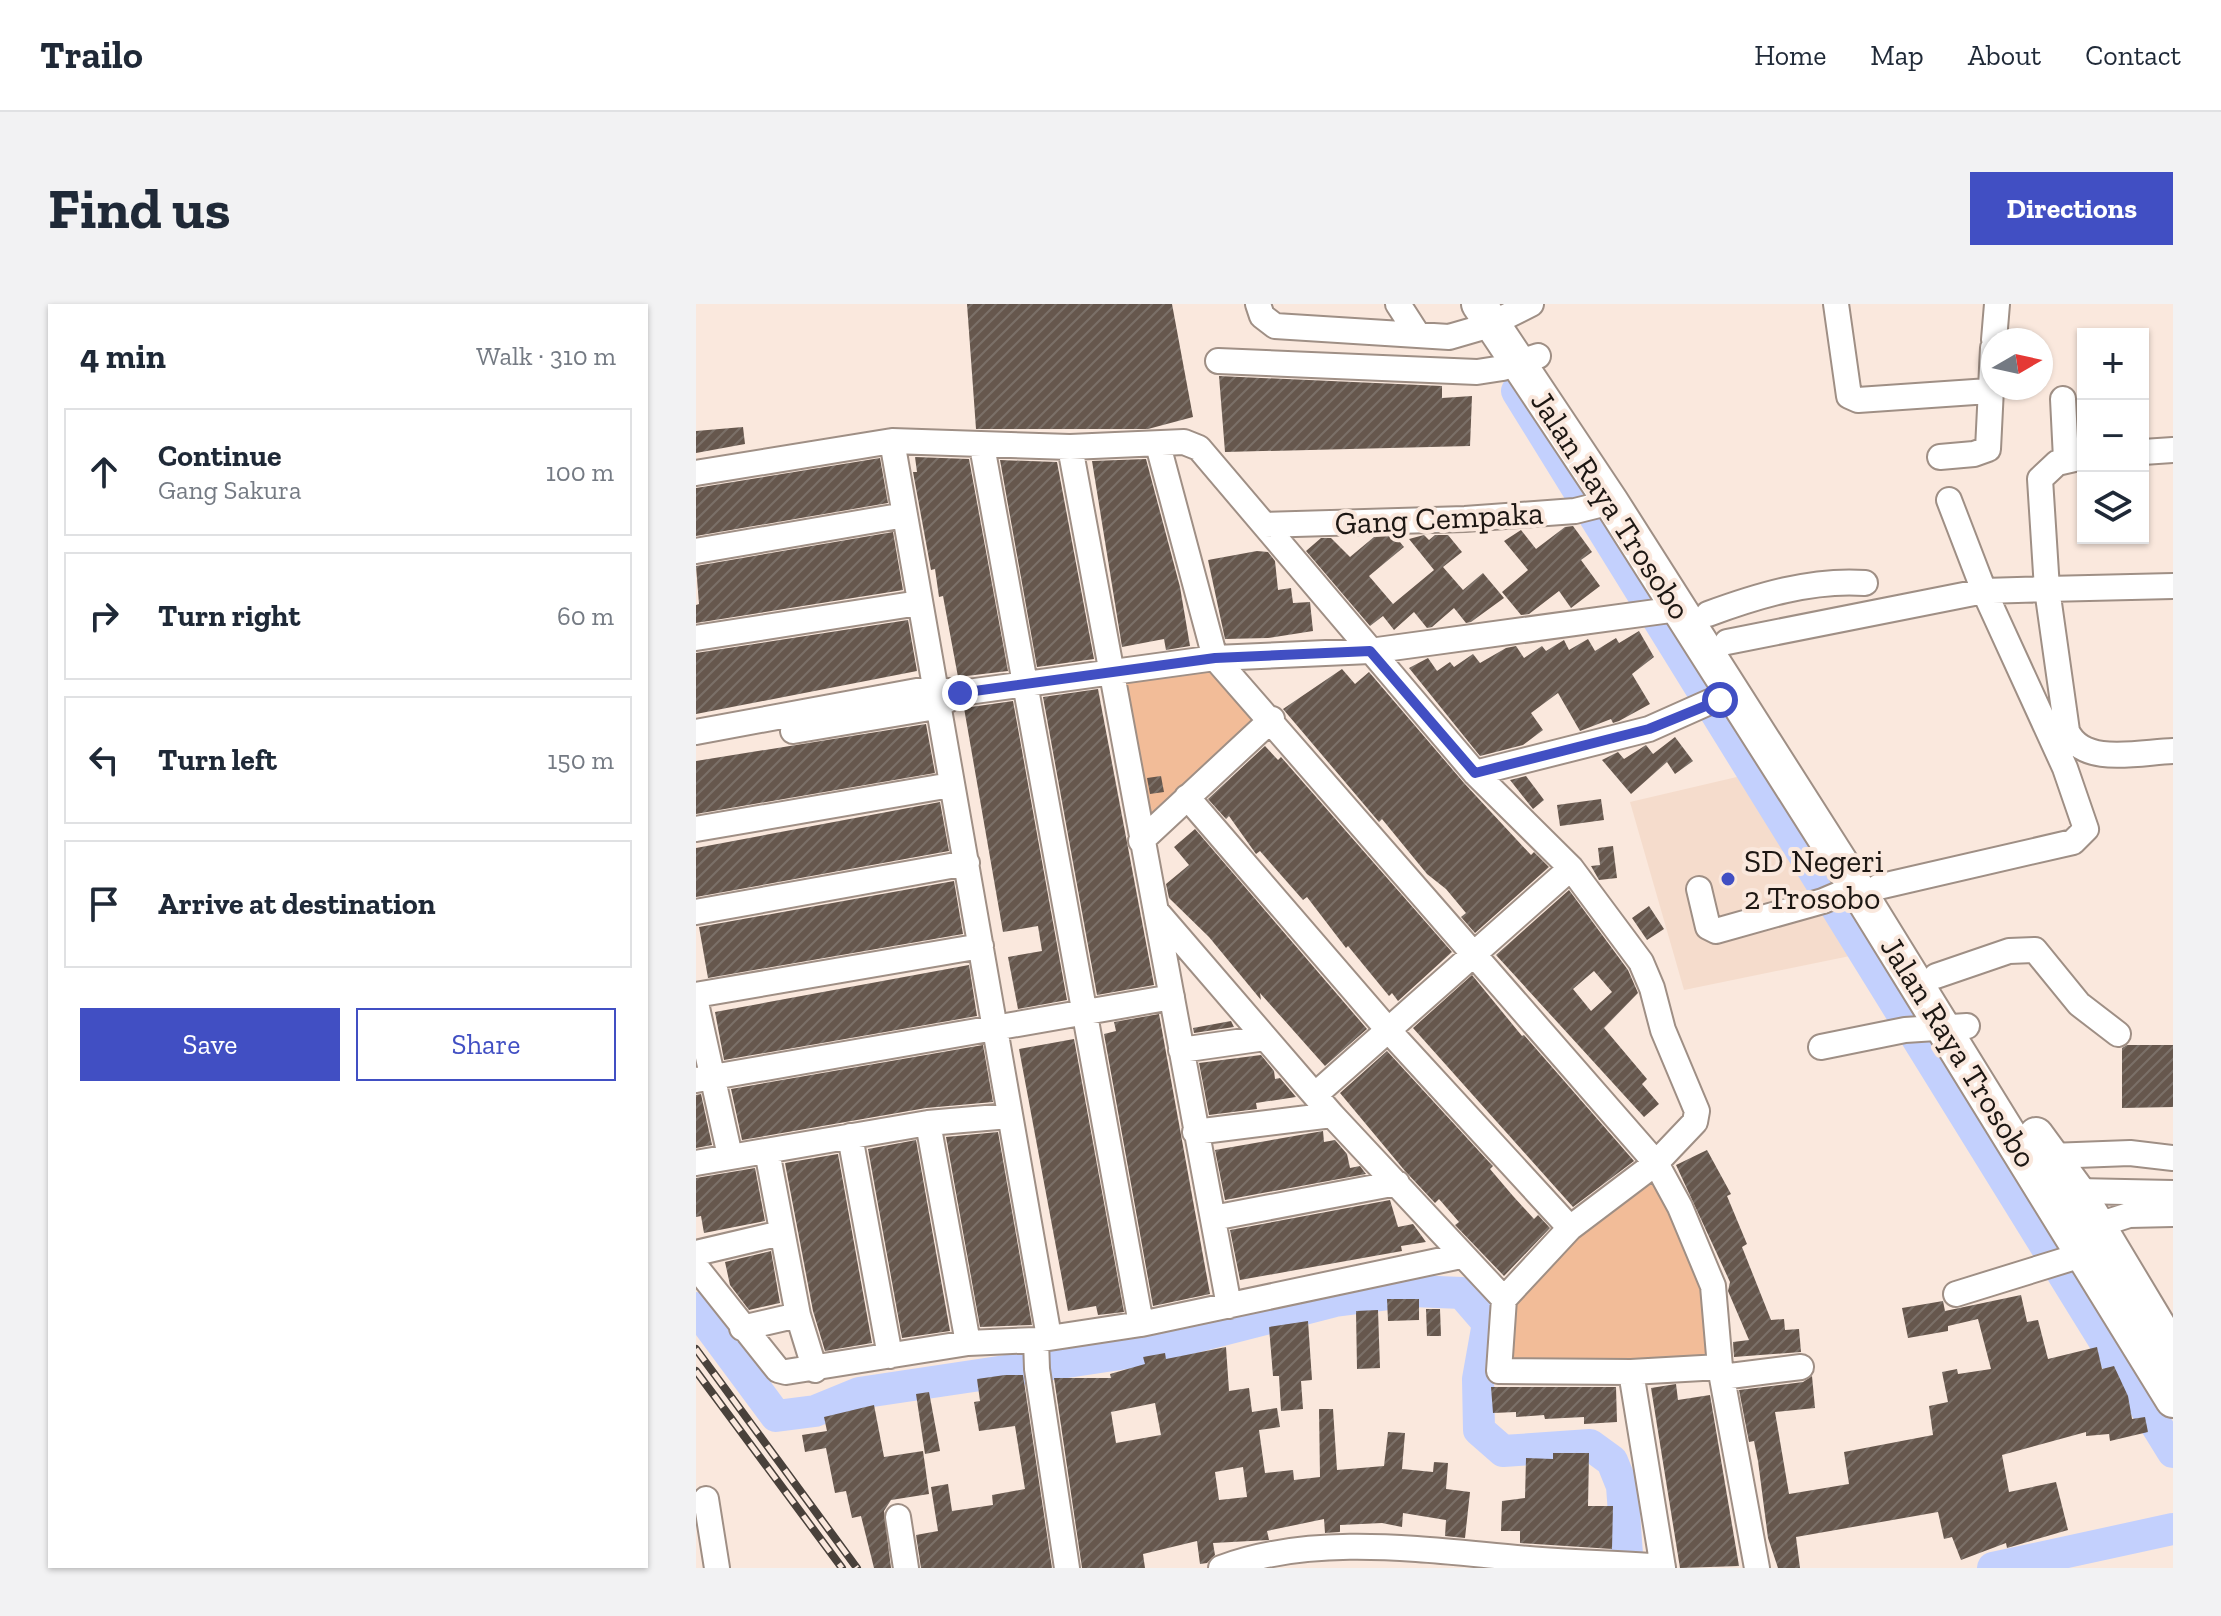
<!DOCTYPE html>
<meta charset="utf-8">
<style>
body{margin:0;font-family:"Zilla Slab",serif;background:#f2f2f3;color:#1f2937}
.controls{position:absolute;right:24px;top:24px;display:grid;overflow:hidden;border-radius:0px;box-shadow:0 2px 6px #0004}
.controls button{width:72px;height:72px;display:grid;place-items:center;padding:0;border:0;border-bottom:2px solid #e0e1e3;background:#fff;color:#1f2937;font:40px sans-serif}
.compass{position:absolute;left:1285px;top:24px;width:72px;height:72px;border-radius:50%;background:#fff;box-shadow:0 2px 6px #0004;rotate:81deg}
.stop{position:absolute;width:24px;height:24px;margin:-18px;border:6px solid #414fc3;border-radius:50%;background:#fff}
.stop.end{background:#414fc3;border-color:#fff;box-shadow:0 2px 8px #0008}
.list{margin:0;padding:0;list-style:none}
h2{display:flex;justify-content:space-between;align-items:center;height:104px;margin:0;padding:0 32px;font-size:34px}
h2 small{font-size:26px;font-weight:400;color:#747a83}
.list li{display:grid;grid-template-columns:52px 1fr auto;gap:24px;align-items:center;box-sizing:border-box;height:128px;margin:0 16px 16px;padding:0 16px;border:2px solid #e0e1e3;border-radius:0px}
.list b{display:block;font-size:30px;white-space:nowrap}
.list p{margin:0;font-size:26px;white-space:nowrap;color:#747a83}
.list em{font-size:26px;font-style:normal;color:#747a83}
.actions{display:flex;gap:16px;padding:24px 32px}
.actions a{flex:1;padding:18px 0;border:2px solid #414fc3;border-radius:0px;text-align:center;font-size:28px;color:#414fc3}
.actions .main{background:#414fc3;color:#fff}
.icon{flex:none;width:44px;height:44px;fill:none;stroke:currentColor;stroke-width:2;stroke-linecap:round;stroke-linejoin:round}
.map{position:relative;flex:none;width:1477px;height:1264px;overflow:hidden;border-radius:0px}
header{display:flex;align-items:center;gap:48px;box-sizing:border-box;height:112px;padding:0 40px;background:#fff;border-bottom:2px solid #e0e1e3}
header strong{font-size:38px}
nav{display:flex;gap:44px;margin-inline-start:auto;font-size:28px}
.intro{display:flex;align-items:center;justify-content:space-between;box-sizing:border-box;height:192px;padding:0 48px}
h1{margin:0;font-size:56px}
.button{padding:20px 36px;border-radius:0px;background:#414fc3;color:#fff;font-size:28px;font-weight:700}
main{display:flex;gap:48px;padding:0 48px}
aside{flex:1;background:#fff;border-radius:0px;box-shadow:0 2px 6px #0004}
.map>svg:first-child{display:block}
</style>
<header>
<strong>Trailo</strong>
<nav><a>Home</a><a>Map</a><a>About</a><a>Contact</a></nav>
</header>
<div class="intro"><h1>Find us</h1><a class="button">Directions</a></div>
<main>
<aside>
<h2>4 min<small>Walk · 310 m</small></h2>
<ul class="list">
<li><svg class="icon" aria-label="ahead" viewBox="0 0 24 24"><path d="M12 20V5M6 11l6-6 6 6"/></svg><div><b>Continue</b><p>Gang Sakura</p></div><em>100 m</em></li>
<li><svg class="icon" aria-label="right" viewBox="0 0 24 24"><path d="M7 20v-9h11M14 6l5 5-5 5"/></svg><div><b>Turn right</b></div><em>60 m</em></li>
<li><svg class="icon" aria-label="left" viewBox="0 0 24 24"><path d="M17 20v-9H6M10 6l-5 5 5 5"/></svg><div><b>Turn left</b></div><em>150 m</em></li>
<li><svg class="icon" aria-label="arrive" viewBox="0 0 24 24"><path d="M6 21V4h12l-3 4 3 4H6"/></svg><div><b>Arrive at destination</b></div></li>
</ul>
<div class="actions"><a class="main">Save</a><a>Share</a></div>
</aside>
<div class="map">
<svg width="1477" height="1264" viewBox="0 0 1477 1264">
<defs>
<pattern id="building-hatch" width="6" height="6" patternUnits="userSpaceOnUse" patternTransform="scale(2)"><rect width="6" height="6" fill="#66574d"/><path d="M-1 1l2-2M0 6l6-6M5 7l2-2" fill="none" stroke="#7b7068"/></pattern>
</defs>
<rect width="100%" height="100%" fill="#fae8dd"/>
<path fill="#f5dccc" d="M 1045,472 L 1154,652 L 988,686 L 934,498 Z"/>
<path fill="#f2bc98" d="M 519,354 L 576,415 L 445,537 L 416,370 Z
M 959,864 L 1015,981 L 1022,1059 L 804,1065 L 811,995 Z"/>
<g fill="none" stroke-linecap="round" stroke-linejoin="round">
<path stroke="#c3d0fd" stroke-width="32" d="M 821,87 L 1477,1148
M 0,1004 L 80,1112 L 119,1107 L 163,1089 L 444,1047 L 639,997 L 717,987 L 766,989 L 792,1019 L 782,1075 L 783,1126 L 807,1147 L 894,1141 L 916,1157 L 926,1182 L 932,1264
M 1297,1264 L 1477,1225"/>
</g>
<path fill="url(#building-hatch)" fill-rule="evenodd" d="M 271,0 L 476,0 L 497,113 L 452,125 L 280,125 Z
M 523,72 L 746,82 L 746,94 L 776,92 L 774,142 L 529,148 Z
M 47,123 L 49,140 L 0,149 L 0,127 Z
M 219,153 L 273,155 L 312,367 L 262,373 L 247,292 L 243,293 L 239,265 L 235,266 L 217,168 L 221,168 Z
M 184,154 L 192,199 L 0,232 L 0,184 Z
M 450,155 L 484,283 L 494,342 L 470,346 L 468,335 L 426,343 L 396,157 Z
M 304,156 L 361,158 L 398,355 L 341,363 Z
M 877,222 L 896,248 L 885,256 L 904,282 L 875,304 L 863,287 L 833,310 L 825,311 L 806,288 L 832,266 L 808,237 L 825,226 L 840,245 L 869,223 Z
M 197,228 L 207,286 L 0,319 L 0,301 L 3,300 L 0,262 Z
M 728,231 L 733,236 L 739,231 L 752,231 L 766,248 L 747,263 L 767,286 L 787,269 L 808,294 L 775,318 L 770,319 L 758,304 L 736,323 L 731,324 L 718,308 L 698,326 L 687,312 L 674,322 L 610,247 L 625,234 L 635,234 L 654,253 L 678,233 L 699,232 L 708,243 L 673,272 L 697,300 L 738,266 L 713,235 Z
M 561,247 L 572,248 L 579,257 L 582,286 L 595,284 L 597,299 L 614,298 L 617,327 L 572,334 L 529,335 L 512,256 Z
M 212,316 L 221,367 L 0,410 L 0,349 Z
M 943,327 L 958,353 L 936,370 L 954,400 L 923,417 L 917,419 L 915,415 L 884,427 L 862,389 L 835,409 L 847,426 L 827,441 L 784,452 L 713,364 L 732,354 L 741,367 L 754,358 L 758,363 L 777,350 L 784,359 L 810,344 L 820,342 L 828,354 L 846,342 L 850,347 L 868,336 L 873,346 L 892,335 L 899,347 L 920,334 L 923,339 Z
M 646,365 L 659,380 L 673,368 L 768,479 L 835,551 L 838,548 L 853,563 L 779,629 L 765,613 L 770,609 L 750,585 L 731,570 L 686,515 L 683,518 L 587,405 Z
M 402,385 L 458,681 L 401,691 L 347,393 Z
M 317,397 L 371,696 L 322,705 L 312,653 L 346,647 L 342,622 L 307,628 L 268,404 Z
M 230,420 L 239,469 L 0,510 L 0,457 Z
M 979,433 L 997,457 L 979,470 L 971,458 L 935,490 L 906,456 L 922,448 L 928,455 L 950,441 L 957,450 Z
M 569,442 L 582,456 L 585,453 L 756,648 L 702,697 L 696,689 L 693,692 L 652,642 L 650,644 L 611,593 L 607,596 L 564,547 L 560,550 L 533,512 L 530,515 L 512,495 Z
M 465,472 L 468,488 L 454,490 L 451,474 Z
M 830,472 L 848,496 L 837,505 L 814,476 Z
M 905,495 L 908,516 L 864,522 L 861,501 Z
M 244,498 L 253,547 L 0,593 L 0,544 Z
M 499,525 L 671,725 L 629,762 L 564,689 L 565,696 L 513,633 L 473,594 L 470,580 L 493,561 L 478,543 Z
M 917,542 L 921,574 L 903,576 L 895,562 L 904,561 L 902,544 Z
M 258,577 L 267,630 L 12,674 L 3,623 Z
M 873,586 L 932,666 L 942,689 L 908,724 L 951,775 L 946,780 L 963,800 L 948,813 L 800,651 ZM 898,667 L 916,688 L 895,707 L 877,685 Z
M 953,602 L 968,625 L 951,636 L 936,614 Z
M 273,661 L 281,712 L 28,756 L 19,708 Z
M 776,671 L 826,732 L 828,731 L 938,857 L 877,903 L 717,724 Z
M 463,710 L 514,990 L 457,1002 L 408,730 L 420,727 L 418,718 Z
M 535,717 L 538,723 L 498,729 L 497,724 Z
M 378,735 L 428,1008 L 402,1011 L 400,1002 L 372,1007 L 323,745 Z
M 287,741 L 297,798 L 230,804 L 46,836 L 35,785 Z
M 1431,741 L 1477,741 L 1477,803 L 1426,804 L 1426,744 Z
M 691,747 L 793,858 L 797,862 L 794,865 L 817,892 L 838,915 L 842,911 L 854,924 L 808,972 L 759,921 L 763,918 L 743,895 L 739,899 L 709,867 L 644,789 Z
M 565,751 L 578,767 L 579,775 L 584,774 L 600,793 L 560,799 L 561,805 L 513,811 L 503,759 Z
M 5,790 L 16,841 L 0,844 L 0,791 Z
M 627,827 L 628,838 L 639,836 L 651,850 L 654,864 L 664,862 L 670,870 L 529,896 L 519,846 Z
M 302,828 L 336,1021 L 284,1023 L 250,833 Z
M 220,836 L 254,1027 L 206,1034 L 172,845 Z
M 1011,846 L 1035,890 L 1031,892 L 1051,940 L 1046,943 L 1075,1016 L 1088,1015 L 1089,1026 L 1103,1025 L 1105,1048 L 1038,1053 L 1037,1038 L 1053,1036 L 1032,987 L 1034,978 L 980,861 Z
M 142,850 L 176,1039 L 129,1047 L 117,1007 L 89,859 Z
M 59,864 L 69,917 L 8,929 L 5,912 L 0,913 L 0,874 Z
M 694,896 L 702,923 L 717,920 L 730,938 L 705,942 L 706,947 L 544,976 L 534,926 Z
M 75,947 L 84,999 L 53,1006 L 34,981 L 29,958 Z
M 1325,991 L 1331,1018 L 1342,1016 L 1352,1055 L 1401,1043 L 1406,1065 L 1418,1062 L 1432,1092 L 1436,1115 L 1449,1113 L 1452,1128 L 1414,1137 L 1413,1130 L 1390,1132 L 1390,1128 L 1306,1151 L 1313,1188 L 1360,1178 L 1372,1226 L 1311,1244 L 1310,1239 L 1265,1256 L 1256,1233 L 1248,1235 L 1242,1208 L 1100,1233 L 1104,1264 L 1082,1264 L 1072,1234 L 1062,1157 L 1058,1137 L 1053,1138 L 1043,1086 L 1107,1078 L 1116,1072 L 1119,1104 L 1079,1108 L 1093,1190 L 1153,1180 L 1148,1148 L 1237,1131 L 1233,1102 L 1252,1098 L 1246,1068 L 1261,1065 L 1262,1070 L 1295,1065 L 1282,1015 L 1252,1022 L 1252,1027 L 1212,1034 L 1206,1004 L 1247,997 L 1249,1007 Z
M 691,995 L 723,995 L 723,1016 L 692,1017 Z
M 730,1005 L 744,1005 L 745,1032 L 731,1032 Z
M 682,1006 L 684,1064 L 661,1065 L 660,1007 Z
M 612,1017 L 616,1076 L 605,1077 L 607,1105 L 585,1107 L 583,1072 L 577,1072 L 573,1023 Z
M 530,1043 L 533,1087 L 553,1084 L 556,1108 L 581,1104 L 584,1123 L 563,1126 L 569,1169 L 597,1166 L 598,1176 L 624,1173 L 623,1105 L 637,1105 L 641,1166 L 688,1162 L 692,1128 L 709,1129 L 706,1165 L 737,1168 L 738,1158 L 752,1159 L 750,1185 L 774,1188 L 769,1234 L 749,1232 L 750,1216 L 707,1209 L 706,1223 L 686,1219 L 644,1221 L 644,1228 L 629,1229 L 628,1215 L 571,1227 L 573,1236 L 517,1239 L 519,1251 L 511,1259 L 504,1260 L 501,1237 L 447,1250 L 449,1264 L 386,1264 L 358,1074 L 415,1074 L 414,1070 L 449,1060 L 447,1053 L 469,1049 L 470,1055 ZM 459,1099 L 465,1131 L 420,1139 L 415,1108 ZM 547,1163 L 551,1193 L 523,1196 L 519,1168 Z
M 309,1071 L 327,1071 L 356,1264 L 225,1264 L 220,1231 L 242,1227 L 235,1183 L 252,1180 L 256,1207 L 297,1201 L 296,1191 L 329,1185 L 319,1122 L 283,1127 L 278,1098 L 284,1097 L 281,1075 Z
M 980,1080 L 982,1096 L 1014,1091 L 1043,1262 L 984,1264 L 955,1084 Z
M 795,1083 L 920,1083 L 921,1118 L 888,1120 L 888,1113 L 849,1115 L 848,1111 L 820,1113 L 820,1108 L 797,1109 Z
M 233,1088 L 244,1147 L 229,1150 L 220,1090 Z
M 178,1101 L 188,1153 L 227,1147 L 233,1190 L 195,1196 L 188,1207 L 195,1264 L 178,1264 L 165,1212 L 156,1214 L 150,1187 L 139,1189 L 130,1144 L 109,1148 L 106,1131 L 131,1127 L 128,1113 Z
M 857,1149 L 893,1149 L 892,1202 L 917,1202 L 916,1245 L 824,1239 L 824,1227 L 805,1227 L 806,1197 L 829,1194 L 830,1154 L 857,1155 Z"/>
<g fill="none" stroke-linecap="round" stroke-linejoin="round">
<g stroke="#9f8f85" stroke-width="28">
<path id="minor" d="M 562,0 L 566,12 L 579,22 L 753,33 L 791,22 L 835,0
M 702,0 L 722,31
M 1140,0 L 1153,92 L 1162,96 L 1293,87
M 1298,36 L 1301,0
M 522,57 L 781,68 L 807,64 L 842,52
M 1367,95 L 1370,155
M 196,137 L 353,1033
M 462,141 L 519,354 L 960,859 L 984,903 L 1017,982 L 1024,1063 L 1061,1264
M 286,142 L 445,1020
M 374,143 L 533,1002
M 1447,148 L 1477,146
M 1244,153 L 1278,150 L 1292,145 L 1297,44
M 0,169 L 196,137 L 374,143 L 488,138 L 503,144 L 779,469 L 875,564 L 945,658 L 956,684 L 967,726 L 1001,807 L 999,818 L 960,859 L 874,924 L 808,995 L 803,1067 L 935,1068 L 1024,1063
M 569,221 L 769,215 L 879,207 L 915,198
M 0,247 L 209,211
M 1477,282 L 1351,285 L 1371,427 C 1387,463 1444,448 1477,447
M 1012,310 C 1061,292 1116,275 1169,279
M 0,334 L 223,299
M 1031,338 L 1288,287 L 1351,285 L 1344,175 L 1361,159 L 1387,153
M 97,427 L 240,403 L 252,396
M 0,428 L 237,384 L 264,389 L 519,354 L 674,347 L 982,305
M 779,469 L 953,425 L 1036,388
M 491,493 L 693,727 L 874,924
M 0,525 L 255,481
M 445,537 L 576,415
M 1182,583 L 1377,538 L 1390,525 L 1369,464 L 1288,287 L 1253,196
M 1003,585 L 1012,623 L 1020,627 L 1127,597 L 1160,583
M 0,608 L 271,559
M 461,608 L 636,811 L 808,995
M 1240,672 L 1313,647 L 1339,646 L 1383,700 L 1422,730
M 0,691 L 285,642
M 0,699 L 34,852
M 1125,743 L 1209,726 L 1271,722
M 485,746 L 569,734
M 0,776 L 476,693
M 620,790 L 875,564
M 232,819 L 272,1039
M 499,828 L 636,811
M 154,832 L 194,1052
M 71,847 L 102,1011 L 119,1066
M 1354,852 L 1434,849 L 1477,854
M 0,859 L 232,819 L 313,812
M 1381,887 L 1477,889
M 517,914 L 701,879
M 1402,921 L 1433,911 L 1477,910
M 0,949 L 85,929
M 0,963 L 82,1066 L 90,1068 L 272,1039 L 340,1036 L 445,1020 L 765,952
M 1260,990 L 1389,950
M 46,1024 L 102,1011
M 340,1036 L 341,1065 L 371,1264
M 935,1068 L 967,1264
M 1026,1073 L 1105,1063
M 10,1195 L 21,1264
M 202,1213 L 210,1264
M 525,1264 C 621,1228 734,1247 833,1255 C 878,1259 922,1259 967,1263"/>
</g>
<g stroke="#9f8f85" stroke-width="38">
<path id="highway" d="M 783,0 L 915,198 L 1160,583 L 1477,1096
M 1340,831 L 1381,887 L 1477,1047"/>
</g>
<use href="#minor" stroke="#fff" stroke-width="24"/>
<use href="#highway" stroke="#fff" stroke-width="34"/>
<g stroke="#49413b" stroke-width="8">
<path id="rail" d="M 0,1045 L 161,1264
M 0,1067 L 146,1264"/>
</g>
<use href="#rail" stroke="#fae8dd" stroke-width="5" stroke-dasharray="15" stroke-linecap="butt"/>
</g>
<g fill="none" stroke-linecap="round" stroke-linejoin="round">
<path stroke="#414fc3" stroke-width="10" d="M 264,389 L 519,354 L 674,347 L 779,469 L 953,425 L 1024,396"/>
</g>
<circle fill="#414fc3" stroke="#fae8dd" stroke-width="3" cx="1032" cy="575" r="8"/>
<g text-anchor="middle" stroke-width="8" stroke-linejoin="round" paint-order="stroke">
<g font-size="32" fill="#1d1713" stroke="#fae8dd">
<text transform="translate(915 201) rotate(57)" y="11">Jalan Raya Trosobo</text>
<text transform="translate(743 214) rotate(-3)" y="11">Gang Cempaka</text>
<text transform="translate(1263 748) rotate(58)" y="11">Jalan Raya Trosobo</text>
</g>
<g font-size="32" fill="#1d1713" stroke="#fae8dd" text-anchor="start">
<text x="1048" y="568">SD Negeri<tspan x="1048" dy="37">2 Trosobo</tspan></text>
</g>
</g>
</svg>
<div class="controls">
<button>+</button>
<button>−</button>
<button><svg class="icon" aria-label="layers" viewBox="0 0 24 24"><path d="M12 4l9 5-9 5-9-5zM3 14l9 5 9-5"/></svg></button>
</div>
<svg class="compass" viewBox="-18 -18 36 36"><path d="M0-13l5 13h-10z" fill="#e53935"/><path d="M0 13l5-13h-10z" fill="#747a83"/></svg>
<div class="stop" style="left:1024px;top:396px"></div>
<div class="stop end" style="left:264px;top:389px"></div>
</div>
</main>
